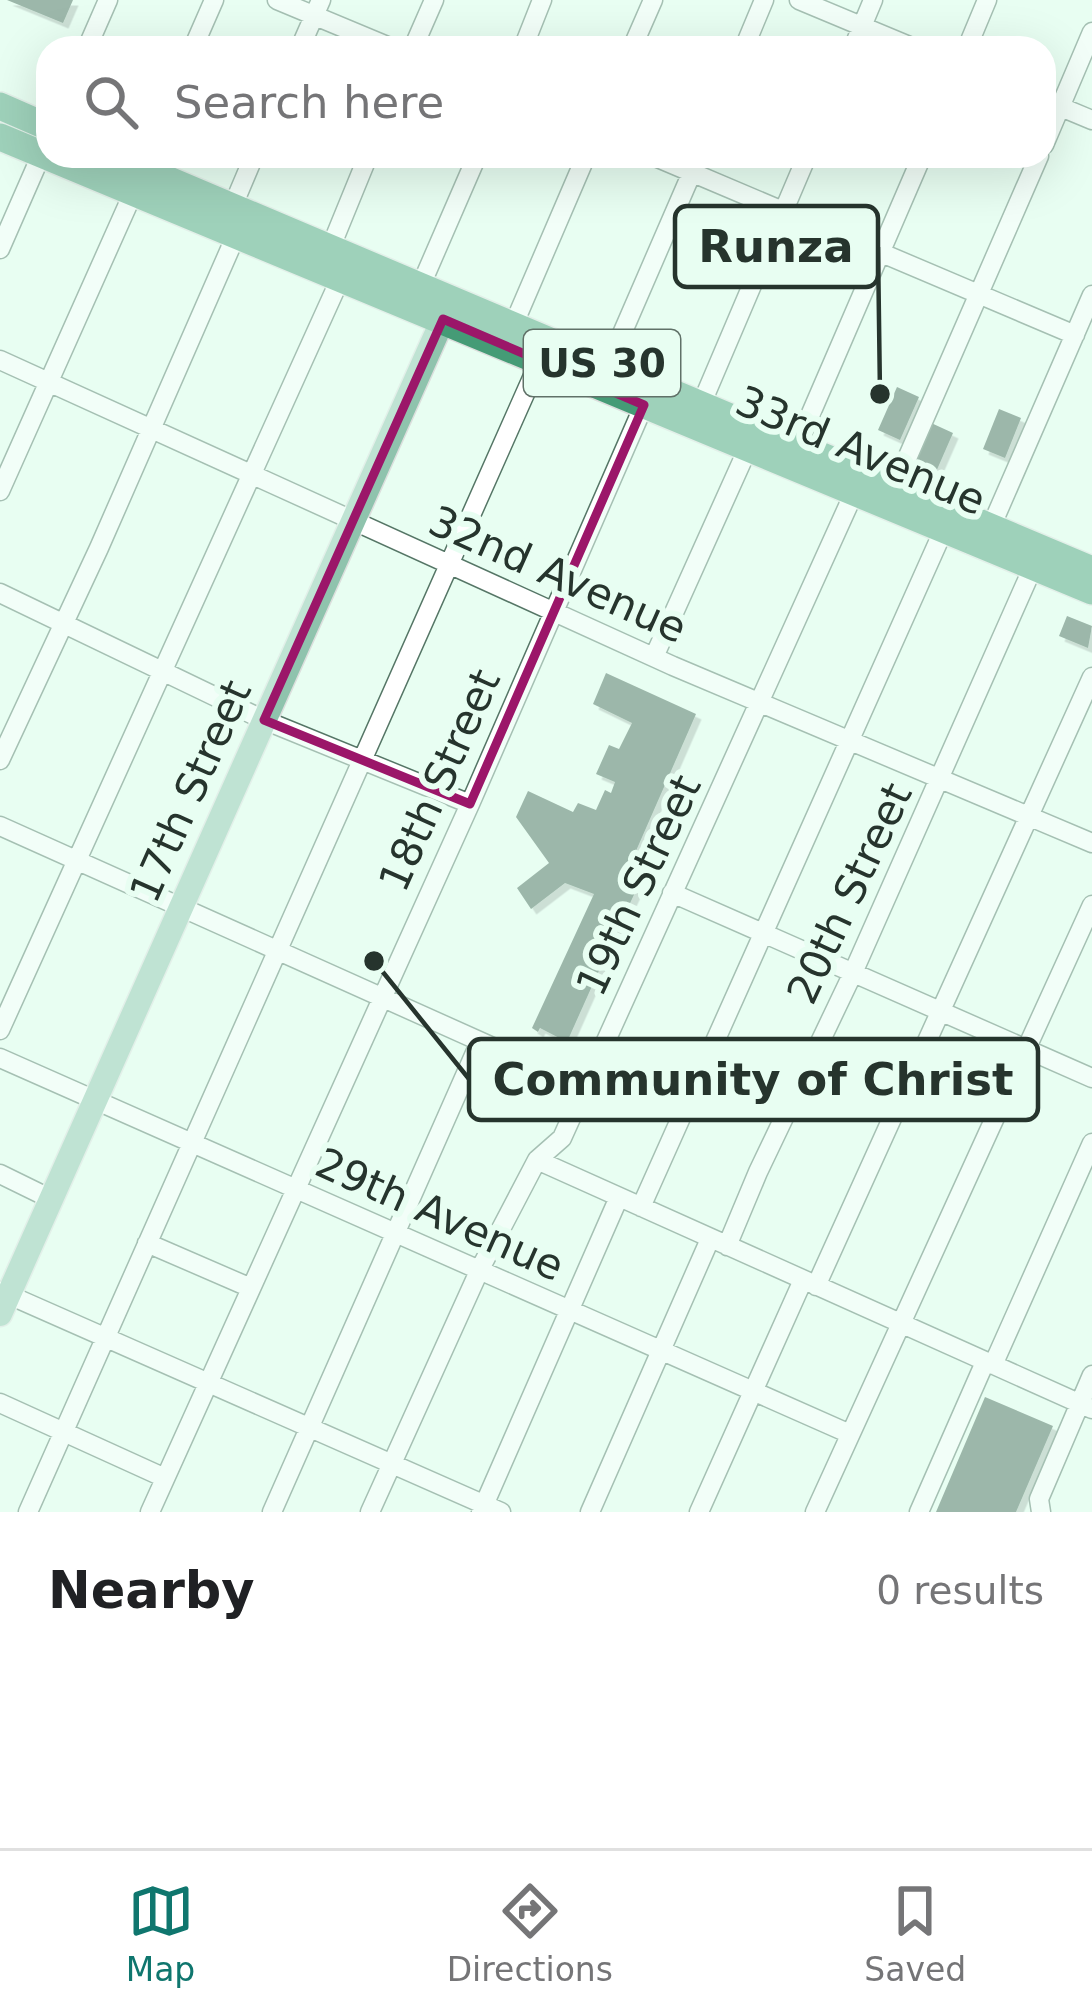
<!DOCTYPE html>
<style>
body{margin:0;font-family:"DejaVu Sans",sans-serif;background:#f2f2f2;color:#202124}
.list{margin:0;padding:0;list-style:none}
h2{display:flex;justify-content:space-between;align-items:center;height:156px;margin:0;padding:0 48px;font-size:51px}
h2 small{font-size:39px;font-weight:400;color:#757577}
.icon{flex:none;width:66px;height:66px;fill:none;stroke:currentColor;stroke-width:2;stroke-linecap:round;stroke-linejoin:round}
.map{position:relative;flex:none;width:1092px;height:1512px;overflow:hidden}
.search{position:absolute;background:#fff;box-shadow:0 12px 48px #0002;left:36px;right:36px;top:36px;height:132px;display:flex;align-items:center;gap:30px;box-sizing:border-box;padding:0 42px;border-radius:36px;color:#757577;font-size:45px}
.sheet{height:336px;background:#fff}
nav{display:flex;justify-content:space-around;align-items:center;box-sizing:border-box;height:168px;border-top:3px solid #e0e0e0;background:#fff;font-size:33px;color:#757577}
nav a{display:grid;justify-items:center;gap:6px}
nav .on{color:#0f766e}
.map>svg:first-child{display:block}
</style>
<div class="map">
<svg width="1092" height="1512" viewBox="0 0 1092 1512">
<defs>
<filter id="shadow"><feDropShadow dx="5.5" dy="5.5" stdDeviation="0" flood-color="#0004"/></filter>
</defs>
<rect width="100%" height="100%" fill="#e8fef2"/>
<path fill="#436353" filter="url(#shadow)" d="M 7,0 L 73,0 L 63,23 Z
M 897,387 L 919,397 L 900,440 L 878,430 Z
M 999,409 L 1021,418 L 1005,458 L 983,449 Z
M 929,422 L 953,433 L 932,481 L 908,471 Z
M 1067,616 L 1092,626 L 1088,648 L 1059,636 Z
M 606,673 L 696,714 L 625,876 L 640,882 L 606,954 L 595,949 L 590,960 L 601,966 L 567,1042 L 540,1028 L 538,1032 L 532,1028 L 594,894 L 565,883 L 531,909 L 517,888 L 549,863 L 516,817 L 528,791 L 573,812 L 578,803 L 596,810 L 605,790 L 611,793 L 615,782 L 596,774 L 609,745 L 619,749 L 632,723 L 593,704 Z
M 985,1397 L 1053,1426 L 1016,1512 L 936,1512 Z"/>
<g fill="none" stroke-linecap="round" stroke-linejoin="round">
<g stroke="#557666" stroke-width="21">
<path id="minor" d="M 277,0 L 392,48
M 799,0 L 914,48
M 87,48 L 108,0
M 193,48 L 214,0
M 300,48 L 321,0
M 413,48 L 434,0
M 523,48 L 542,0
M 632,48 L 653,0
M 744,48 L 764,0
M 853,48 L 873,0
M 967,48 L 987,0
M 1044,100 L 1092,120
M 1044,145 L 1092,32
M 653,156 L 1075,335
M 232,208 L 254,156
M 0,249 L 46,144
M 330,249 L 368,156
M 418,292 L 477,156
M 513,326 L 586,156
M 0,360 L 673,666 L 1092,843
M 608,366 L 699,156
M 701,405 L 807,156
M 793,455 L 922,156
M 895,486 L 1039,156
M 0,491 L 134,191
M 991,527 L 1092,295
M 0,593 L 264,720 L 470,804
M 654,657 L 748,448
M 0,760 L 99,548 L 237,233
M 0,826 L 584,1088
M 672,893 L 1092,1078
M 0,1030 L 341,277
M 0,1058 L 850,1434
M 537,1160 L 1092,1409
M 0,1174 L 51,1199
M 641,1207 L 944,529
M 147,1243 L 251,1288
M 727,1246 L 758,1172 L 852,975 L 1033,567
M 816,1286 L 1092,677
M 0,1291 L 501,1512
M 993,1365 L 1092,1143
M 0,1403 L 165,1478
M 28,1512 L 540,360
M 150,1512 L 470,804 L 644,405
M 272,1512 L 479,1044
M 370,1512 L 480,1269 L 537,1160 L 562,1138 L 858,484
M 481,1512 L 619,1197
M 590,1512 L 710,1239
M 699,1512 L 803,1280
M 815,1512 L 1092,905
M 919,1512 L 985,1362
M 1041,1512 L 1039,1499 L 1092,1375"/>
</g>
<g stroke="#dcdfdd" stroke-width="27">
<path id="major" d="M 0,1314 L 448,308"/>
</g>
<g stroke="#dcdfdd" stroke-width="30">
<path id="highway" d="M 0,106 L 48,127
M 0,137 L 1092,591
M 112,156 L 1092,570"/>
</g>
<use href="#minor" stroke="#fff" stroke-width="18"/>
<use href="#major" stroke="#8fc3ad" stroke-width="24"/>
<use href="#highway" stroke="#459b76" stroke-width="27"/>
</g>
<path d="M0 0H1092V1512H0ZM 443,319 L 644,405 L 470,804 L 264,720 Z" fill="#e8fef2" fill-opacity=".55" fill-rule="evenodd"/>
<path fill="none" stroke="#9b1669" stroke-width="9" stroke-linejoin="round" d="M 443,319 L 644,405 L 470,804 L 264,720 Z"/>
<g text-anchor="middle" stroke-width="12" stroke-linejoin="round" paint-order="stroke">
<rect fill="#e8fef2" stroke="#607168" stroke-width="3" x="524" y="330" width="156" height="66" rx="9"/>
<g font-size="39" font-weight="bold" fill="#26342d">
<text x="602" y="377">US 30</text>
</g>
<g font-size="42" fill="#26342d" stroke="#e8fef2">
<text transform="translate(861 450) rotate(23)" y="15">33rd Avenue</text>
<text transform="translate(558 574) rotate(24)" y="15">32nd Avenue</text>
<text transform="translate(439 780) rotate(-66)" y="15">18th Street</text>
<text transform="translate(190 791) rotate(-66)" y="15">17th Street</text>
<text transform="translate(638 885) rotate(-65)" y="15">19th Street</text>
<text transform="translate(849 893) rotate(-65)" y="15">20th Street</text>
<text transform="translate(440 1214) rotate(24)" y="15">29th Avenue</text>
</g>
</g>
<path fill="none" stroke="#26342d" stroke-width="4.5" d="M880 394L878 247M374 961L469 1079"/>
<g fill="#26342d" stroke="#e8fef2" stroke-width="4.5">
<circle cx="880" cy="394" r="12"/>
<circle cx="374" cy="961" r="12"/>
</g>
<g fill="#e8fef2" stroke="#26342d" stroke-width="4.5">
<rect x="675" y="206" width="203" height="81" rx="12"/>
<rect x="469" y="1039" width="569" height="81" rx="12"/>
</g>
<g font-size="45" text-anchor="middle" font-weight="bold" fill="#26342d">
<text x="776" y="262">Runza</text>
<text x="753" y="1095">Community of Christ</text>
</g>
</svg>
<div class="search"><svg class="icon" aria-label="search" viewBox="0 0 24 24"><circle cx="10" cy="10" r="6"/><path d="M15 15l6 6"/></svg>Search here</div>
</div>
<section class="sheet">
<h2>Nearby<small>0 results</small></h2>
<ul class="list">
</ul>
</section>
<nav>
<a class="on"><svg class="icon" aria-label="map" viewBox="0 0 24 24"><path d="M3 6l6-2 6 2 6-2v14l-6 2-6-2-6 2zM9 4v14M15 6v14"/></svg>Map</a>
<a><svg class="icon" aria-label="directions" viewBox="0 0 24 24"><path d="M12 3l9 9-9 9-9-9zM9 14v-3h6M13 9l2 2-2 2"/></svg>Directions</a>
<a><svg class="icon" aria-label="saved" viewBox="0 0 24 24"><path d="M7 4h10v16l-5-4-5 4z"/></svg>Saved</a>
</nav>
